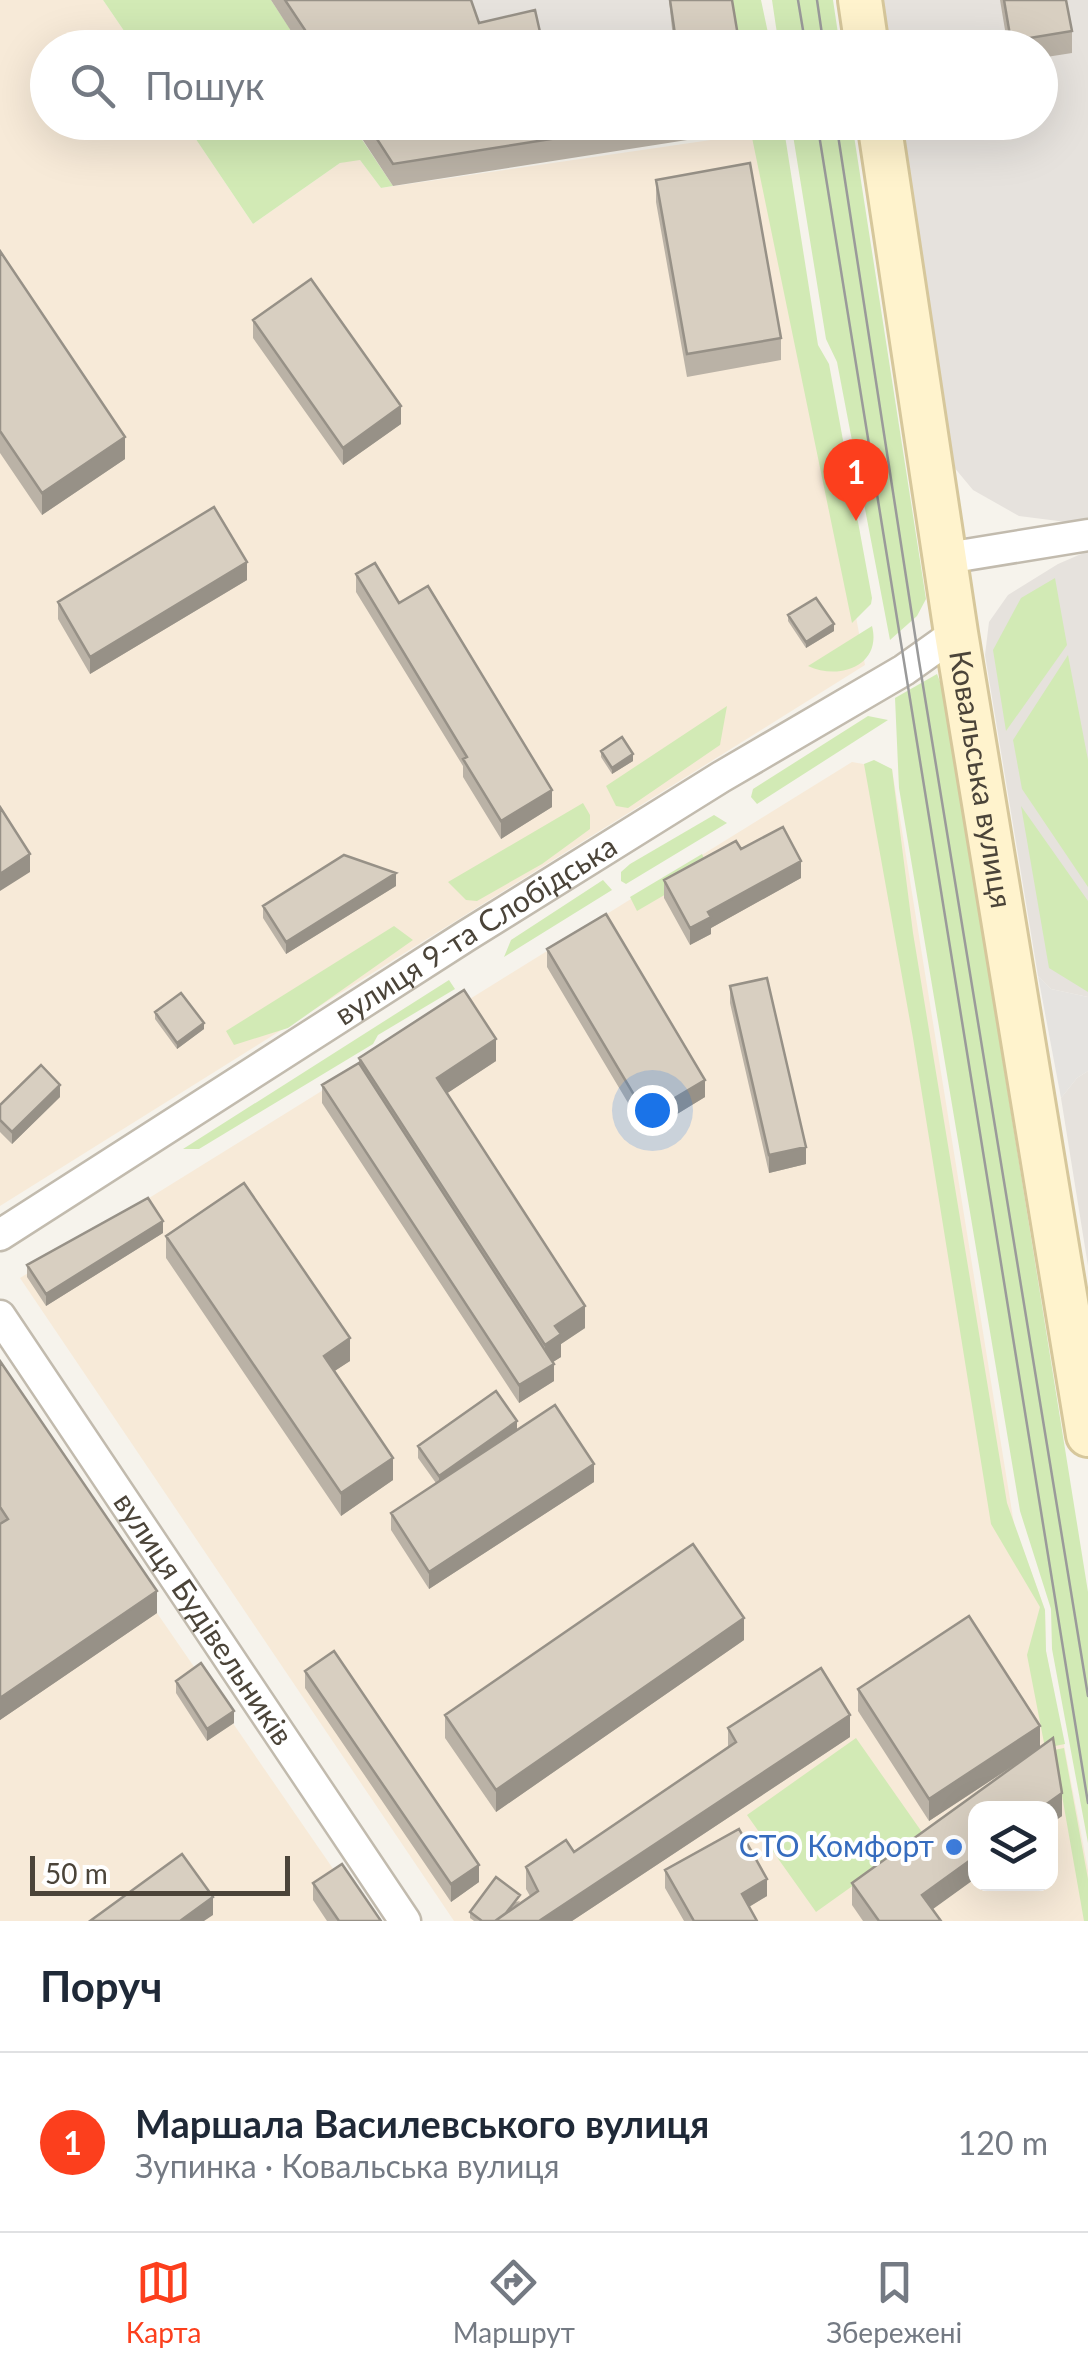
<!DOCTYPE html>
<html lang="uk">
<meta charset="utf-8">
<style>
body{margin:0;font-family:Lato,sans-serif;background:#f2f2f3;color:#1f2937}
.controls{position:absolute;right:30px;bottom:30px;display:grid;overflow:hidden;border-radius:20px;box-shadow:0 10px 40px #0002}
.controls button{width:90px;height:90px;display:grid;place-items:center;padding:0;border:0;border-bottom:2px solid #e0e1e3;background:#fff;color:#1f2937;font:50px sans-serif}
.scale{position:absolute;left:30px;bottom:25px;width:260px;box-sizing:border-box;padding-left:10px;border:5px solid #4b4439;border-top:0;font-size:28px;line-height:35px;white-space:nowrap;color:#4b4439;-webkit-text-stroke:8px #fff;paint-order:stroke}
.you{position:absolute;left:652px;top:1110px;width:35px;height:35px;margin:-25px;border:8px solid #fff;border-radius:50%;background:#1a73e8;box-shadow:0 0 0 15px #1a73e833}
.badge{display:grid;place-items:center;width:65px;height:65px;border-radius:50%;background:#fc3f1d;color:#fff;font-size:32px;font-weight:700}
.pin{position:absolute;translate:-50% -82px;filter:drop-shadow(0 2px 5px #0008)}
.pin::after{content:'';position:absolute;top:52px;width:35px;height:30px;background:inherit;clip-path:polygon(0 0,100% 0,50% 100%)}
.list{margin:0;padding:0;list-style:none}
h2{display:flex;justify-content:space-between;align-items:center;height:130px;margin:0;padding:0 40px;font-size:42px}
h2 small{font-size:32px;font-weight:400;color:#747a83}
.list li{display:grid;grid-template-columns:65px 1fr auto;gap:30px;align-items:center;box-sizing:border-box;height:180px;padding:0 40px;border-top:2px solid #e0e1e3}
.list b{display:block;font-size:38px;white-space:nowrap}
.list p{margin:0;font-size:32px;white-space:nowrap;color:#747a83}
.list em{font-size:32px;font-style:normal;color:#747a83}
.icon{flex:none;width:55px;height:55px;fill:none;stroke:currentColor;stroke-width:2;stroke-linecap:round;stroke-linejoin:round}
.map{position:relative;flex:none;width:1088px;height:1921px;overflow:hidden}
.search{position:absolute;background:#fff;box-shadow:0 10px 40px #0002;left:30px;right:30px;top:30px;height:110px;display:flex;align-items:center;gap:25px;box-sizing:border-box;padding:0 35px;border-radius:55px;color:#747a83;font-size:38px}
.sheet{height:310px;background:#fff}
nav{display:flex;justify-content:space-around;align-items:center;box-sizing:border-box;height:140px;border-top:2px solid #e0e1e3;background:#fff;font-size:28px;color:#747a83}
nav a{display:grid;justify-items:center;gap:5px}
nav .on{color:#fc3f1d}
.map>svg:first-child{display:block}
</style>
<div class="map">
<svg width="1088" height="1921" viewBox="0 0 1088 1921">
<rect width="100%" height="100%" fill="#f6f3ec"/>
<path fill="#f7ead8" fill-rule="evenodd" d="M 0,0 L 103,0 L 135,47 L 48,48 L 48,122 L 185,123 L 253,224 L 340,163 L 350,160 L 360,160 L 381,188 L 765,132 L 865,665 L 0,1206 Z
M 852,762 L 892,769 L 1014,1524 L 1045,1610 L 1046,1651 L 1088,1870 L 1088,1921 L 454,1921 L 20,1278 ZM 976,1808 L 1050,1808 L 1050,1884 L 976,1884 Z
M 0,1370 L 157,1613 L 369,1921 L 0,1921 Z"/>
<path fill="#e6e2dd" d="M 271,0 L 741,0 L 750,47 L 302,47 Z
M 881,0 L 1088,0 L 1088,521 L 1074,523 L 1019,516 L 973,490 L 953,466 L 900,123 L 1040,122 L 1040,48 L 888,47 Z
M 1088,551 L 1088,997 L 1051,989 L 1038,976 L 985,655 L 989,622 L 1008,595 L 1058,564 Z
M 1088,1071 L 1088,1266 L 1061,1098 L 1077,1078 Z"/>
<path fill="#d2eab5" d="M 103,0 L 271,0 L 302,47 L 135,47 Z
M 728,0 L 761,0 L 771,47 L 737,47 Z
M 772,0 L 833,0 L 840,47 L 779,47 Z
M 185,123 L 351,123 L 393,186 L 381,188 L 360,160 L 340,163 L 253,224 Z
M 749,123 L 783,123 L 818,345 L 829,364 L 872,598 L 871,604 L 852,623 Z
M 791,123 L 852,123 L 926,599 L 917,616 L 890,640 L 837,362 L 826,339 Z
M 1055,578 L 1067,645 L 1006,731 L 993,650 L 1021,598 Z
M 872,626 C 882,665 840,681 808,666 Z
M 1068,655 L 1088,760 L 1088,887 L 1022,789 L 1013,740 Z
M 937,674 L 943,689 L 1088,1592 L 1088,1843 L 1052,1649 L 1051,1609 L 1020,1511 L 899,788 L 895,698 Z
M 727,706 L 720,745 L 628,808 L 616,806 L 606,786 Z
M 868,716 L 888,720 L 757,804 L 751,797 L 753,789 Z
M 874,760 L 892,769 L 913,933 L 1007,1503 L 1045,1610 L 1046,1651 L 1065,1744 L 1045,1748 L 1027,1655 L 1040,1607 L 991,1524 L 913,1038 L 864,764 Z
M 583,803 L 590,815 L 590,829 L 542,864 L 477,901 L 466,900 L 448,882 Z
M 1021,806 L 1088,901 L 1088,992 L 1049,968 Z
M 714,815 L 727,823 L 626,884 L 621,881 L 621,872 L 630,864 Z
M 702,854 L 709,869 L 637,911 L 630,897 Z
M 603,880 L 612,890 L 504,957 L 511,940 Z
M 394,926 L 413,940 L 288,1028 L 234,1045 L 226,1031 Z
M 449,980 L 455,989 L 378,1035 L 373,1044 L 199,1149 L 183,1149 Z
M 856,1738 L 924,1835 L 816,1912 L 747,1815 Z
M 1064,1748 L 1088,1879 L 1088,1921 L 1084,1921 L 1054,1750 Z"/>
<path fill="#e5e3e0" d="M 1038,976 L 1051,989 L 1088,997 L 1088,1071 L 1077,1078 L 1061,1098 Z"/>
<g fill="none" stroke-linecap="round" stroke-linejoin="round">
<g stroke="#c2bbae" stroke-width="35">
<g id="street">
<path d="M 947,558 L 1088,535"/>
<path id="s1" d="M 0,1235 L 466,936 L 721,777 L 904,670 L 956,633"/>
<path id="s2" d="M 0,1316 L 405,1921"/>
</g>
</g>
<g stroke="#d6c79b" stroke-width="48">
<g id="secondary">
<path d="M 860,0 L 867,48"/>
<path id="s3" d="M 879,122 L 956,633 L 1088,1435"/>
</g>
</g>
<use href="#street" stroke="#fff" stroke-width="30"/>
<use href="#secondary" stroke="#fff3cd" stroke-width="42"/>
<path stroke="#9a9a9a" stroke-width="2.5" d="M 798,0 L 806,48
M 817,0 L 824,48
M 817,122 L 1088,1803
M 836,122 L 919,661 L 1088,1696"/>
</g>
<path fill="#bab2a6" d="M 271,0 L 471,0 L 479,23 L 540,48 L 302,48 Z
M 669,0 L 732,0 L 740,48 L 674,48 Z
M 1000,0 L 1066,0 L 1072,31 L 1072,53 L 1040,58 L 1040,48 L 1008,48 Z
M 351,122 L 751,122 L 751,130 L 393,186 Z
M 656,180 L 781,338 L 781,360 L 687,377 L 656,202 Z
M 0,251 L 125,459 L 42,515 L 0,453 Z
M 253,320 L 401,424 L 343,465 L 253,338 Z
M 356,574 L 399,603 L 552,807 L 501,839 L 463,777 L 463,766 L 356,592 Z
M 247,580 L 90,674 L 58,619 L 58,602 Z
M 788,615 L 834,631 L 806,648 L 788,621 Z
M 601,751 L 633,761 L 612,774 L 601,757 Z
M 741,849 L 801,878 L 711,928 L 711,934 L 690,945 L 664,898 L 664,880 Z
M 396,886 L 286,954 L 263,918 L 263,906 Z
M 547,949 L 705,1097 L 646,1133 L 547,967 Z
M 730,986 L 806,1164 L 769,1173 L 730,1003 Z
M 155,1012 L 204,1029 L 177,1049 L 155,1019 Z
M 359,1058 L 496,1061 L 447,1093 L 585,1328 L 561,1344 L 561,1357 L 553,1362 L 554,1381 L 519,1403 L 322,1103 L 322,1085 L 359,1063 Z
M 60,1097 L 12,1144 L 0,1132 L 0,1105 Z
M 163,1233 L 46,1306 L 27,1277 L 27,1265 Z
M 166,1236 L 350,1361 L 334,1371 L 393,1480 L 341,1516 L 166,1258 Z
M 0,1361 L 157,1613 L 0,1720 Z
M 517,1431 L 594,1482 L 429,1589 L 391,1530 L 391,1513 L 436,1483 L 418,1458 L 418,1446 Z
M 744,1640 L 496,1812 L 445,1738 L 445,1715 Z
M 305,1671 L 479,1882 L 451,1902 L 305,1688 Z
M 176,1681 L 234,1723 L 207,1741 L 176,1693 Z
M 858,1689 L 1040,1747 L 1062,1816 L 932,1909 L 941,1921 L 863,1921 L 852,1905 L 852,1883 L 1030,1755 L 929,1821 L 858,1711 Z
M 728,1728 L 850,1737 L 572,1921 L 474,1921 L 470,1918 L 470,1912 L 520,1901 L 516,1906 L 530,1896 L 526,1889 L 526,1867 L 574,1852 L 728,1747 Z
M 665,1870 L 767,1896 L 749,1907 L 757,1921 L 684,1921 L 665,1888 Z
M 313,1883 L 381,1921 L 327,1921 L 313,1900 Z"/>
<path fill="#979187" d="M 540,32 L 540,48 L 484,48 L 484,44 Z
M 401,406 L 401,424 L 343,465 L 343,448 Z
M 125,437 L 125,459 L 42,515 L 42,493 Z
M 247,562 L 247,580 L 90,674 L 90,657 Z
M 834,624 L 834,631 L 806,648 L 806,642 Z
M 633,754 L 633,761 L 612,774 L 612,768 Z
M 552,790 L 552,807 L 501,839 L 501,821 Z
M 30,854 L 30,872 L 0,891 L 0,874 Z
M 801,861 L 801,878 L 711,928 L 711,934 L 690,945 L 690,928 L 708,912 Z
M 396,873 L 396,886 L 286,954 L 286,942 Z
M 204,1023 L 204,1029 L 177,1049 L 177,1043 Z
M 496,1039 L 496,1061 L 437,1100 L 437,1078 Z
M 705,1080 L 705,1097 L 646,1133 L 646,1115 Z
M 60,1085 L 60,1097 L 12,1144 L 12,1132 Z
M 806,1147 L 806,1164 L 769,1173 L 769,1155 Z
M 163,1221 L 163,1233 L 46,1306 L 46,1294 Z
M 585,1306 L 585,1328 L 561,1344 L 561,1357 L 545,1367 L 545,1345 L 555,1326 Z
M 350,1338 L 350,1361 L 324,1378 L 324,1356 Z
M 554,1364 L 554,1381 L 519,1403 L 519,1385 Z
M 517,1421 L 517,1433 L 439,1488 L 439,1476 Z
M 393,1458 L 393,1480 L 341,1516 L 341,1493 Z
M 594,1464 L 594,1482 L 429,1589 L 429,1572 Z
M 157,1591 L 157,1613 L 0,1720 L 0,1698 Z
M 744,1618 L 744,1640 L 496,1812 L 496,1790 Z
M 234,1711 L 234,1723 L 207,1741 L 207,1729 Z
M 850,1715 L 850,1737 L 572,1921 L 539,1921 Z
M 1040,1726 L 1040,1748 L 929,1821 L 929,1799 Z
M 1062,1793 L 1062,1816 L 1050,1824 L 1050,1808 L 1041,1808 Z
M 976,1856 L 976,1878 L 922,1917 L 922,1895 Z
M 479,1865 L 479,1882 L 451,1902 L 451,1884 Z
M 767,1879 L 767,1896 L 742,1911 L 742,1894 Z
M 213,1897 L 213,1915 L 204,1921 L 180,1921 Z"/>
<path fill="#d8cfc1" stroke="#979187" stroke-width="2.5" d="M 285,0 L 471,0 L 479,23 L 535,10 L 540,32 L 484,44 L 485,48 L 317,48 Z
M 670,0 L 732,0 L 740,48 L 677,48 Z
M 1004,0 L 1066,0 L 1072,31 L 1011,41 Z
M 366,122 L 659,122 L 393,164 Z
M 750,163 L 781,338 L 687,354 L 656,180 Z
M 0,251 L 125,437 L 42,493 L 0,431 Z
M 311,279 L 401,406 L 343,448 L 253,320 Z
M 214,507 L 247,562 L 90,657 L 58,602 Z
M 375,563 L 399,603 L 428,586 L 552,790 L 501,821 L 463,759 L 467,757 L 356,574 Z
M 816,598 L 834,624 L 806,642 L 788,615 Z
M 622,737 L 633,754 L 612,768 L 601,751 Z
M 0,807 L 30,854 L 0,874 Z
M 783,827 L 801,861 L 708,912 L 711,917 L 690,928 L 664,880 L 736,841 L 741,849 Z
M 344,855 L 396,873 L 286,942 L 263,906 Z
M 606,914 L 705,1080 L 646,1115 L 547,949 Z
M 767,978 L 806,1147 L 769,1155 L 730,986 Z
M 464,990 L 496,1039 L 437,1078 L 585,1306 L 555,1326 L 561,1334 L 545,1345 L 359,1058 Z
M 181,993 L 204,1023 L 177,1043 L 155,1012 Z
M 359,1063 L 554,1364 L 519,1385 L 322,1085 Z
M 41,1065 L 60,1085 L 12,1132 L 0,1120 L 0,1105 Z
M 244,1183 L 350,1338 L 324,1356 L 393,1458 L 341,1493 L 166,1236 Z
M 148,1198 L 163,1221 L 46,1294 L 27,1265 Z
M 0,1361 L 157,1591 L 0,1698 L 0,1524 L 8,1519 L 0,1507 Z
M 496,1391 L 517,1421 L 439,1476 L 418,1446 Z
M 555,1405 L 594,1464 L 429,1572 L 391,1513 Z
M 693,1544 L 744,1618 L 496,1790 L 445,1715 Z
M 969,1616 L 1040,1726 L 929,1799 L 858,1689 Z
M 334,1651 L 479,1865 L 451,1884 L 305,1671 Z
M 201,1663 L 234,1711 L 207,1729 L 176,1681 Z
M 821,1668 L 850,1715 L 539,1921 L 495,1921 L 538,1891 L 526,1867 L 566,1840 L 574,1852 L 736,1742 L 728,1728 Z
M 1053,1738 L 1062,1793 L 1041,1808 L 976,1808 L 976,1856 L 922,1895 L 941,1921 L 879,1921 L 852,1883 Z
M 739,1829 L 767,1879 L 742,1894 L 757,1921 L 694,1921 L 665,1870 Z
M 182,1854 L 213,1897 L 180,1921 L 90,1921 Z
M 342,1864 L 381,1921 L 339,1921 L 313,1883 Z
M 496,1877 L 520,1895 L 506,1913 L 495,1921 L 482,1921 L 470,1912 Z"/>
<circle fill="#3f7fe0" stroke="#fff" stroke-width="4" cx="954" cy="1847" r="10"/>
<g text-anchor="middle" stroke-width="8" stroke-linejoin="round" paint-order="stroke">
<g font-size="30" fill="#4b4439" stroke="#fff">
<text dy="10" stroke="none"><textPath href="#s3" startOffset="665">Ковальська вулиця</textPath></text>
<text dy="10" stroke="none"><textPath href="#s1" startOffset="565">вулиця 9-та Слобідська</textPath></text>
<text dy="10" stroke="none"><textPath href="#s2" startOffset="365">вулиця Будівельників</textPath></text>
</g>
<g font-size="30" fill="#366cbe" stroke="#fff" text-anchor="end">
<text x="934" y="1857">СТО Комфорт</text>
</g>
</g>
</svg>
<div class="controls">
<button><svg class="icon" aria-label="layers" viewBox="0 0 24 24"><path d="M12 4l9 5-9 5-9-5zM3 14l9 5 9-5"/></svg></button>
</div>
<div class="scale">50 m</div>
<div class="you"></div>
<div class="pin badge" style="left:856px;top:521px">1</div>
<div class="search"><svg class="icon" aria-label="search" viewBox="0 0 24 24"><circle cx="10" cy="10" r="6"/><path d="M15 15l6 6"/></svg>Пошук</div>
</div>
<section class="sheet">
<h2>Поруч<small></small></h2>
<ul class="list">
<li><span class="badge">1</span><div><b>Маршала Василевського вулиця</b><p>Зупинка · Ковальська вулиця</p></div><em>120 m</em></li>
</ul>
</section>
<nav>
<a class="on"><svg class="icon" aria-label="map" viewBox="0 0 24 24"><path d="M3 6l6-2 6 2 6-2v14l-6 2-6-2-6 2zM9 4v14M15 6v14"/></svg>Карта</a>
<a><svg class="icon" aria-label="directions" viewBox="0 0 24 24"><path d="M12 3l9 9-9 9-9-9zM9 14v-3h6M13 9l2 2-2 2"/></svg>Маршрут</a>
<a><svg class="icon" aria-label="saved" viewBox="0 0 24 24"><path d="M7 4h10v16l-5-4-5 4z"/></svg>Збережені</a>
</nav>
